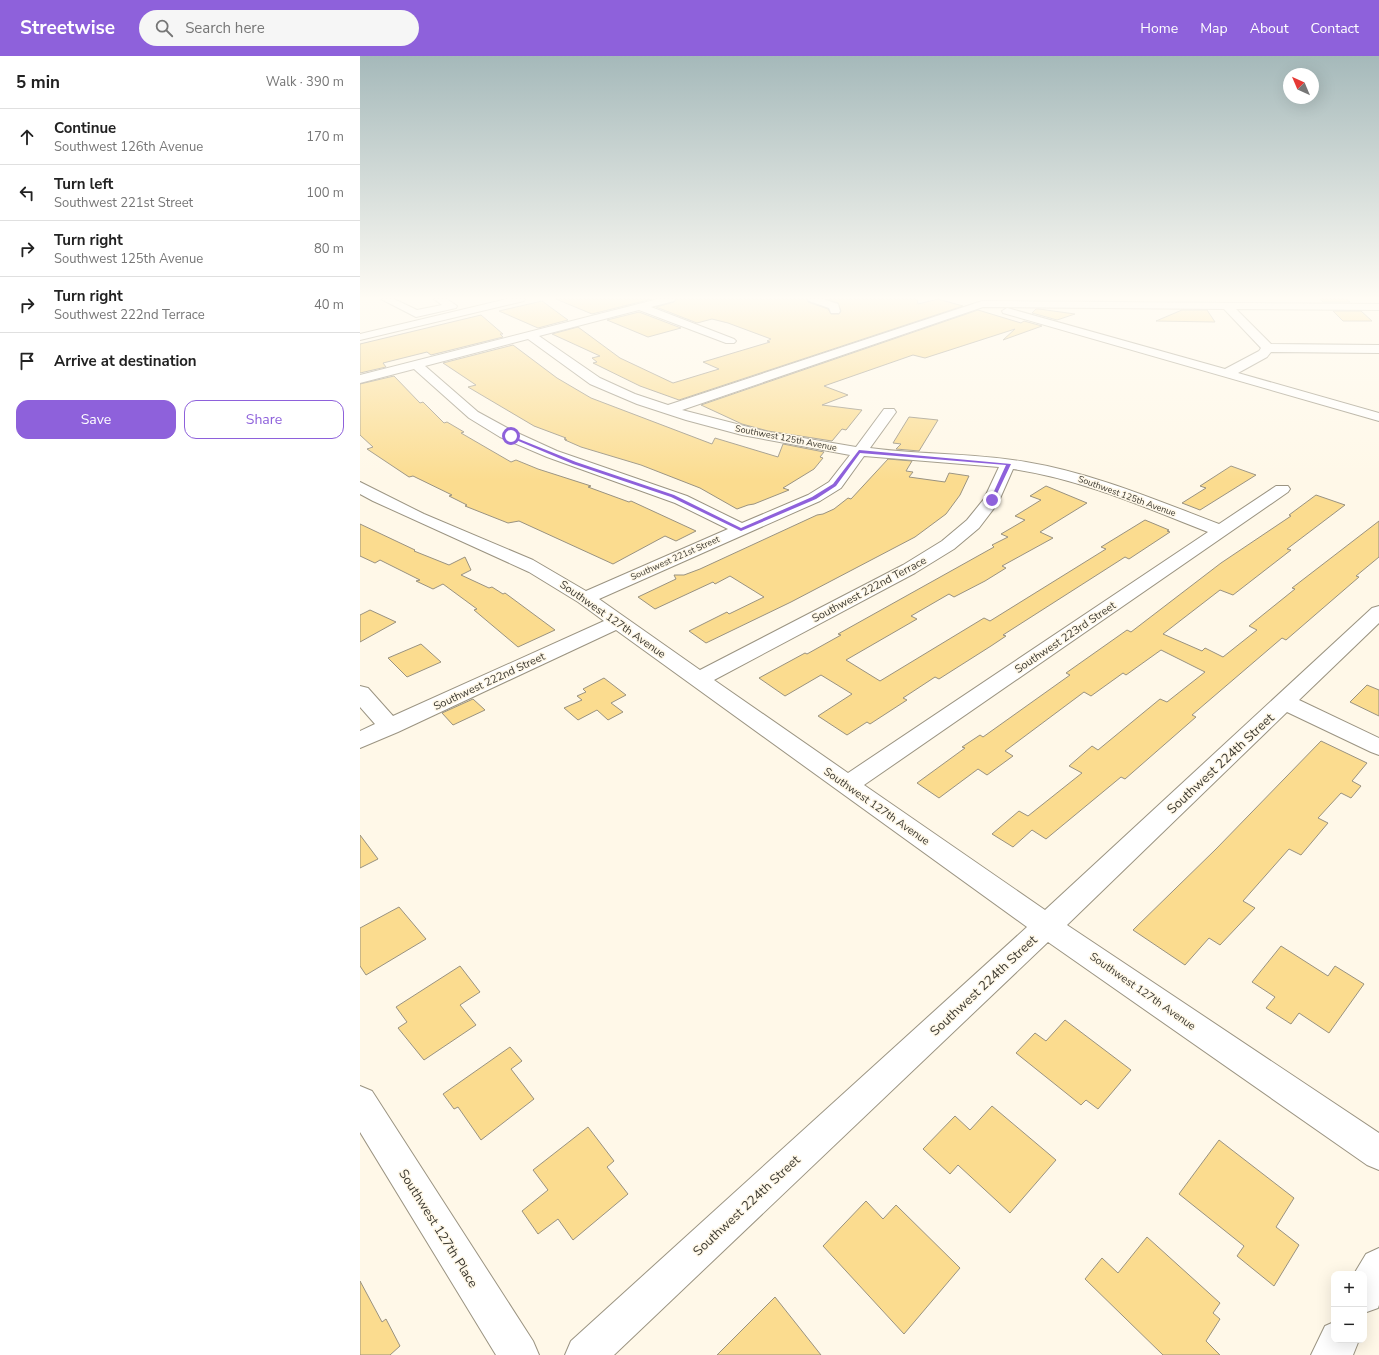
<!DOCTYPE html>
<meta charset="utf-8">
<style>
body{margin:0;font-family:"Nunito Sans",sans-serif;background:#f6f6f6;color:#222}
.controls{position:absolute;right:12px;bottom:12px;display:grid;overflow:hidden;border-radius:8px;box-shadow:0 4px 16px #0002}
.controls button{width:36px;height:36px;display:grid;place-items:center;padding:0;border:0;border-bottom:1px solid #e0e0e0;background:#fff;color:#222;font:20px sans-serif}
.compass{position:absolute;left:923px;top:12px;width:36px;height:36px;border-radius:50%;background:#fff;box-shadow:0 4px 16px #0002;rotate:316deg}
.stop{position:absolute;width:12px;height:12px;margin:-9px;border:3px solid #8e61db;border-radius:50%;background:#fff}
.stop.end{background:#8e61db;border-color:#fff;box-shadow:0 1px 4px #0008}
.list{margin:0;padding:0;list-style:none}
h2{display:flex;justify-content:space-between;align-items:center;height:52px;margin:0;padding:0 16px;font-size:17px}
h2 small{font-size:13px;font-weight:400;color:#767676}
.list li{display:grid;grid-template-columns:26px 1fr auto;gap:12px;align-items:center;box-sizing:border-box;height:56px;padding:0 16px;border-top:1px solid #e0e0e0}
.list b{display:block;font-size:15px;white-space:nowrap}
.list p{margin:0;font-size:13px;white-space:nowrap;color:#767676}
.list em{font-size:13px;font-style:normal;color:#767676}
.actions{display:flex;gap:8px;padding:12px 16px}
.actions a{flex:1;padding:9px 0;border:1px solid #8e61db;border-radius:12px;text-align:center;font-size:14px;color:#8e61db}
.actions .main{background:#8e61db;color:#fff}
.icon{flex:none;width:22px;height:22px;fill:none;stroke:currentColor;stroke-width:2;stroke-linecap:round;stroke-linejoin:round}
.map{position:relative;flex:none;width:1019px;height:1299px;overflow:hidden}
header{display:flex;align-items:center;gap:24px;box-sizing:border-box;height:56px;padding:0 20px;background:#8e61db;color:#fff}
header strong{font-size:19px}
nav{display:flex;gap:22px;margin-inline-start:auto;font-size:14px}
.search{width:280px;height:36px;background:#f6f6f6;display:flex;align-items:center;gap:10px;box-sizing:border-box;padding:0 14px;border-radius:22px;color:#767676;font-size:15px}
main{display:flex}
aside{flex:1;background:#fff}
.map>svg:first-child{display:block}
</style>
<header>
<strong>Streetwise</strong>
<div class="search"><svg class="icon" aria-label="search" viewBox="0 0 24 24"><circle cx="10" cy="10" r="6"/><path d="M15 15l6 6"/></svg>Search here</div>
<nav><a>Home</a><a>Map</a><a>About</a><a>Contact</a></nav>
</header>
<main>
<aside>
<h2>5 min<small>Walk · 390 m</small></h2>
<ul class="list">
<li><svg class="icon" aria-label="ahead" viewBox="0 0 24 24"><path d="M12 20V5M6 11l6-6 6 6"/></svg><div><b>Continue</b><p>Southwest 126th Avenue</p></div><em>170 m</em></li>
<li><svg class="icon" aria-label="left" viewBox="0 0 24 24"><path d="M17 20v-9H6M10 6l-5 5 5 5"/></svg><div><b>Turn left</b><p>Southwest 221st Street</p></div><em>100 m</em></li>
<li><svg class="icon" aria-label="right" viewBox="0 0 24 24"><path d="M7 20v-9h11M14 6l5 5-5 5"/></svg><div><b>Turn right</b><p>Southwest 125th Avenue</p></div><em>80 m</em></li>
<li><svg class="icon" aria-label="right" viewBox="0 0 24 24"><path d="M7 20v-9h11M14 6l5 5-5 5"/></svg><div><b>Turn right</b><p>Southwest 222nd Terrace</p></div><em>40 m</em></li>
<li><svg class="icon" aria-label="arrive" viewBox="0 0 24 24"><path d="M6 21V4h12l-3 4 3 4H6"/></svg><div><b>Arrive at destination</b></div></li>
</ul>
<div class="actions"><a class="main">Save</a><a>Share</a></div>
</aside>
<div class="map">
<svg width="1019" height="1299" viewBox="0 0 1019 1299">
<rect width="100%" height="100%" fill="#fff8e8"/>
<path fill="#fbdc8f" stroke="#999280" d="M 196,243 L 292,243 L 232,258 Z
M 316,243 L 447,243 L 448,246 L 468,253 L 471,258 L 479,258 L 481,255 L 478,247 L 467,243 L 557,243 L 558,248 L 578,243 L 603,250 L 319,344 L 280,330 L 233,307 L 237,306 L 232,302 L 240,300 L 192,278 L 218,271 L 260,302 L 313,327 L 359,313 L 343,306 L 410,286 L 407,285 L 411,283 L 368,267 L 352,263 L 337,267 L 296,251 L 314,246 Z
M 960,243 L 986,243 L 990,246 L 963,246 Z
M 182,245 L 208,264 L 178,272 L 139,255 Z
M 676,253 L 679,253 L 715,258 L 697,264 L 672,257 Z
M 618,254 L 661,267 L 664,265 L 682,270 L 643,284 L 655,273 L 565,302 L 553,299 L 464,330 L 488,339 L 462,349 L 502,354 L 486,374 L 482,373 L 472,385 L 408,375 L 382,368 L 341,349 Z
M 822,254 L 847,254 L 855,266 L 796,265 Z
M 973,255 L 1001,255 L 1012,265 L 983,265 Z
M 279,256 L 321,272 L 288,281 L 247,264 Z
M 121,259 L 143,278 L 140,278 L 143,281 L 71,299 L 67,296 L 23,307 L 26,311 L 0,317 L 0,288 Z
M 153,289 L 197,322 L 231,342 L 352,388 L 355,382 L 418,401 L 423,388 L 464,396 L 460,401 L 463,402 L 454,413 L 423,432 L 429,434 L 394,448 L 388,449 L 377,453 L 340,432 L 281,409 L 221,391 L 205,384 L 207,384 L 204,383 L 206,382 L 174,370 L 108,331 L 116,329 L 83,307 Z
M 34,320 L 60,347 L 63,346 L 84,367 L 87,366 L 104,376 L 101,377 L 151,406 L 156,404 L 178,413 L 231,430 L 228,431 L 269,446 L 271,445 L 336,475 L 316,485 L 305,480 L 253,508 L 159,465 L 148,467 L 105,450 L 107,449 L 89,440 L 92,439 L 53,420 L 49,421 L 7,393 L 13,391 L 0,379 L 0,328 Z
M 549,361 L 578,364 L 559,395 L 536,393 L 541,388 L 533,387 Z
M 528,403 L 552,405 L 546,415 L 553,416 L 549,421 L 585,426 L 589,417 L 609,420 L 600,439 L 586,458 L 555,481 L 431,546 L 346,587 L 329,575 L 367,556 L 369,558 L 404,541 L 370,520 L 355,528 L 353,526 L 295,553 L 278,541 L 316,523 L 314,519 L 324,519 L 340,513 L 457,459 L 463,458 L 474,453 L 488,442 L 491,443 Z
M 871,410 L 896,419 L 840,454 L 822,447 L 846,432 L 840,430 Z
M 686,430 L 727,447 L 680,476 L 693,482 L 642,510 L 646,512 L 625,525 L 594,541 L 589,538 L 551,560 L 557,563 L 486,604 L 520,625 L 624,562 L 630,565 L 746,493 L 741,491 L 785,464 L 809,474 L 807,475 L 810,476 L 769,503 L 765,501 L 643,579 L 646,580 L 631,590 L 579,623 L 575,621 L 543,642 L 547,644 L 510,668 L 507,666 L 487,679 L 458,660 L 492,638 L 461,619 L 425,640 L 399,622 L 445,597 L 447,598 L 481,579 L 478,578 L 634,491 L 632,489 L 648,481 L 641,478 L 665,464 L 655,460 L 681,444 L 670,440 Z
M 956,439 L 985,449 L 927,493 L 931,494 L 873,539 L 860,534 L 803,578 L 842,595 L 845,592 L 863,601 L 897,574 L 889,570 L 935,533 L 932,532 L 1019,465 L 1019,501 L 996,520 L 999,521 L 926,584 L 922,582 L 832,659 L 836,661 L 765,723 L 761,721 L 686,783 L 672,774 L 653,791 L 632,778 L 659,755 L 668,760 L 722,717 L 709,710 L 732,690 L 738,694 L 800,643 L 807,646 L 845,616 L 801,594 L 766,619 L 763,617 L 731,640 L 724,636 L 645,695 L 653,700 L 627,719 L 618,713 L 579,742 L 557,727 L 605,692 L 602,691 L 620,679 L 623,681 L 710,619 L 706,617 L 767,574 L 771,576 L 861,507 L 931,460 L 929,459 Z
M 0,468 L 55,494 L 54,495 L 89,509 L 105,501 L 111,514 L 101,519 L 129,532 L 132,531 L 143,538 L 145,537 L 195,574 L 158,591 L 114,554 L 117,553 L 83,528 L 73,533 L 56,525 L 60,524 L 20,504 L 15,507 L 0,500 Z
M 10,554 L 36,566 L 0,586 L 0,559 Z
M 61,588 L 81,606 L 47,621 L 28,602 Z
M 244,622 L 266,639 L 251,647 L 263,656 L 248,664 L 237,654 L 218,664 L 204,652 L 222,644 L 217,640 L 226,636 L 223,633 Z
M 1007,629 L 1019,634 L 1019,660 L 990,646 Z
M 113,643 L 125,654 L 93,669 L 82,657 Z
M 961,685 L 1007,707 L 992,725 L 1001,730 L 991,742 L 981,737 L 958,762 L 968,767 L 941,799 L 929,793 L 883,845 L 895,852 L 860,889 L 849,882 L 825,909 L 773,874 L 856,793 Z
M 0,779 L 18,803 L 0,812 Z
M 39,851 L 66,883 L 6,919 L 0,910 L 0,872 Z
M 921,890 L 968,920 L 975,910 L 1004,928 L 969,977 L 939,957 L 931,968 L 906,952 L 915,941 L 892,926 Z
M 100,910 L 120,936 L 100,949 L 116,969 L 64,1004 L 38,972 L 47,966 L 36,951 Z
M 705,964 L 771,1014 L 738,1053 L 726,1044 L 721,1049 L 656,997 L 675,977 L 686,985 Z
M 150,991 L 162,1005 L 151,1013 L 174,1043 L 121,1084 L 98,1051 L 94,1053 L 83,1038 Z
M 632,1050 L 696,1104 L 650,1157 L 598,1109 L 590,1118 L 563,1093 L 595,1060 L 610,1074 Z
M 228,1071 L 254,1105 L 247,1111 L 268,1138 L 213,1184 L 198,1163 L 178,1178 L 162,1155 L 188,1134 L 173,1114 Z
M 859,1084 L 934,1142 L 916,1171 L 939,1189 L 914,1230 L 877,1200 L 884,1190 L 819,1138 Z
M 506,1145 L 523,1163 L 536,1149 L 600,1212 L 544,1278 L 463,1190 Z
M 787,1181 L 860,1247 L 853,1257 L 860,1263 L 846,1285 L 860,1299 L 803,1299 L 725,1223 L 742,1202 L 758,1217 Z
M 0,1225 L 22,1266 L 26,1263 L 40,1290 L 30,1299 L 0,1299 Z
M 415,1241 L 461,1299 L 357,1299 Z"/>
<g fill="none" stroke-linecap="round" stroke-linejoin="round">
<g stroke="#9b9482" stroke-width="2">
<path id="minor" d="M 21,243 L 34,243 L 57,254 L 82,249 L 74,243 L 87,243 L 97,250 L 96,252 L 56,261 Z
M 147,243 L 165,243 L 164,245 L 0,284 L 0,278 Z
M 298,243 L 315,243 L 314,245 L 291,251 L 374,283 L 376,285 L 374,287 L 366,287 L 279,254 L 179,280 L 240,322 L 275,338 L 308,349 L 622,245 L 1019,248 L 1019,254 L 876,253 L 911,288 L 1019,289 L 1019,297 L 911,296 L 907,301 L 878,317 L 1019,357 L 1019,365 L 643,257 L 642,255 L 647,252 L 651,253 L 865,313 L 899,295 L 901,292 L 864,253 L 623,251 L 322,354 L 408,376 L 496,391 L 524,353 L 534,353 L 536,356 L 510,392 C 562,399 615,397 666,406 C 733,417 796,444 859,468 L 916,430 L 928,430 L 930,433 L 928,436 L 504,729 L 685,854 L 1012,552 L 1019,550 L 1019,567 L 939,644 L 1019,682 L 1019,699 L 1011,696 L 927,656 L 707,869 L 1019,1077 L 1019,1114 L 1007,1109 L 688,886 L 254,1299 L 205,1299 L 211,1285 L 667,871 L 256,574 L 38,676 L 0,692 L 0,675 L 15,668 L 0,651 L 0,630 L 8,632 L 33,660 L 244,565 L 218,546 L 169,516 L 13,445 L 0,438 L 0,426 L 64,458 L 173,504 L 226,535 L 368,473 L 315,447 L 187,401 L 140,381 L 109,362 L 54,313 L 0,327 L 0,319 ZM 168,283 L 230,328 L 277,348 L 326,364 L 382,379 L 490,399 L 469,426 L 448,439 L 382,467 L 327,440 L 197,395 L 151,374 L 118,356 L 65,310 ZM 504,400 L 639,411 L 624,443 L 607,464 L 582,485 L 543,509 L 340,614 L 239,543 L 460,445 L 481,432 ZM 653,413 C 721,423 784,451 848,476 L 488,717 L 354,624 L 555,517 L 594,493 L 619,472 L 638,447 Z
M 448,243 L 463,243 L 478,248 L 480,255 L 479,257 L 471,257 L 469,252 L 449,245 Z
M 0,1030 L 12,1035 L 173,1285 L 179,1299 L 136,1299 L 0,1076 Z
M 1019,1192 L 1019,1249 L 1018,1252 L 1004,1257 L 1004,1218 L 994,1218 L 1006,1198 Z
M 974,1266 L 974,1284 L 999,1284 L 993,1299 L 951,1299 L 965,1270 Z"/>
</g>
<use href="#minor" fill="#fff" fill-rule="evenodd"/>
</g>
<linearGradient id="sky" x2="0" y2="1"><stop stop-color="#a5b9ba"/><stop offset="0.57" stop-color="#fffcf5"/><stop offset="1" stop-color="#fffcf5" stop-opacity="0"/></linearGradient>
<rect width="1019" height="425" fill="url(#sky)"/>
<path fill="#8e61db" d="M 149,379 L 216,406 L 314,439 L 381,472 L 452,441 L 473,428 L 499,394 L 651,408 L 634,444 L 632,445 L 630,444 L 646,409 L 500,397 L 476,430 L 456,443 L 381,475 L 311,441 L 213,408 L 149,381 Z"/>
<g text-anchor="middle" stroke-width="3" stroke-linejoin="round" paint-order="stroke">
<g font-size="9" fill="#3b3830" stroke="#fff8e8">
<text transform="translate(426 382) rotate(11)" y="3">Southwest 125th Avenue</text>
<text transform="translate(767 440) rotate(20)" y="3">Southwest 125th Avenue</text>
<text transform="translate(315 502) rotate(-24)" y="3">Southwest 221st Street</text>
</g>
<g font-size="11" fill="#3b3830" stroke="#fff8e8">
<text transform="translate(509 533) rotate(-28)" y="4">Southwest 222nd Terrace</text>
<text transform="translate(253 563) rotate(35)" y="4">Southwest 127th Avenue</text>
<text transform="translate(705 581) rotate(-34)" y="4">Southwest 223rd Street</text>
<text transform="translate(129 625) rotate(-25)" y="4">Southwest 222nd Street</text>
<text transform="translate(517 750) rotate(35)" y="4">Southwest 127th Avenue</text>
<text transform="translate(783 935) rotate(35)" y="4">Southwest 127th Avenue</text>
</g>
<g font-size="13" fill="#3b3830" stroke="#fff8e8">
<text transform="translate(860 707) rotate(-43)" y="5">Southwest 224th Street</text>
<text transform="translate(623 929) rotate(-43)" y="5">Southwest 224th Street</text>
<text transform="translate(386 1149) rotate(-43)" y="5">Southwest 224th Street</text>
<text transform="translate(79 1172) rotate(58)" y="5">Southwest 127th Place</text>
</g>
</g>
</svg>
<div class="controls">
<button>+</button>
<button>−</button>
</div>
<svg class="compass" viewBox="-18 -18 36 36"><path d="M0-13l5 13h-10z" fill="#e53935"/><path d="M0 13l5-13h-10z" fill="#767676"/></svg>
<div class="stop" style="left:151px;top:380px"></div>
<div class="stop end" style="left:632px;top:444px"></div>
</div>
</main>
